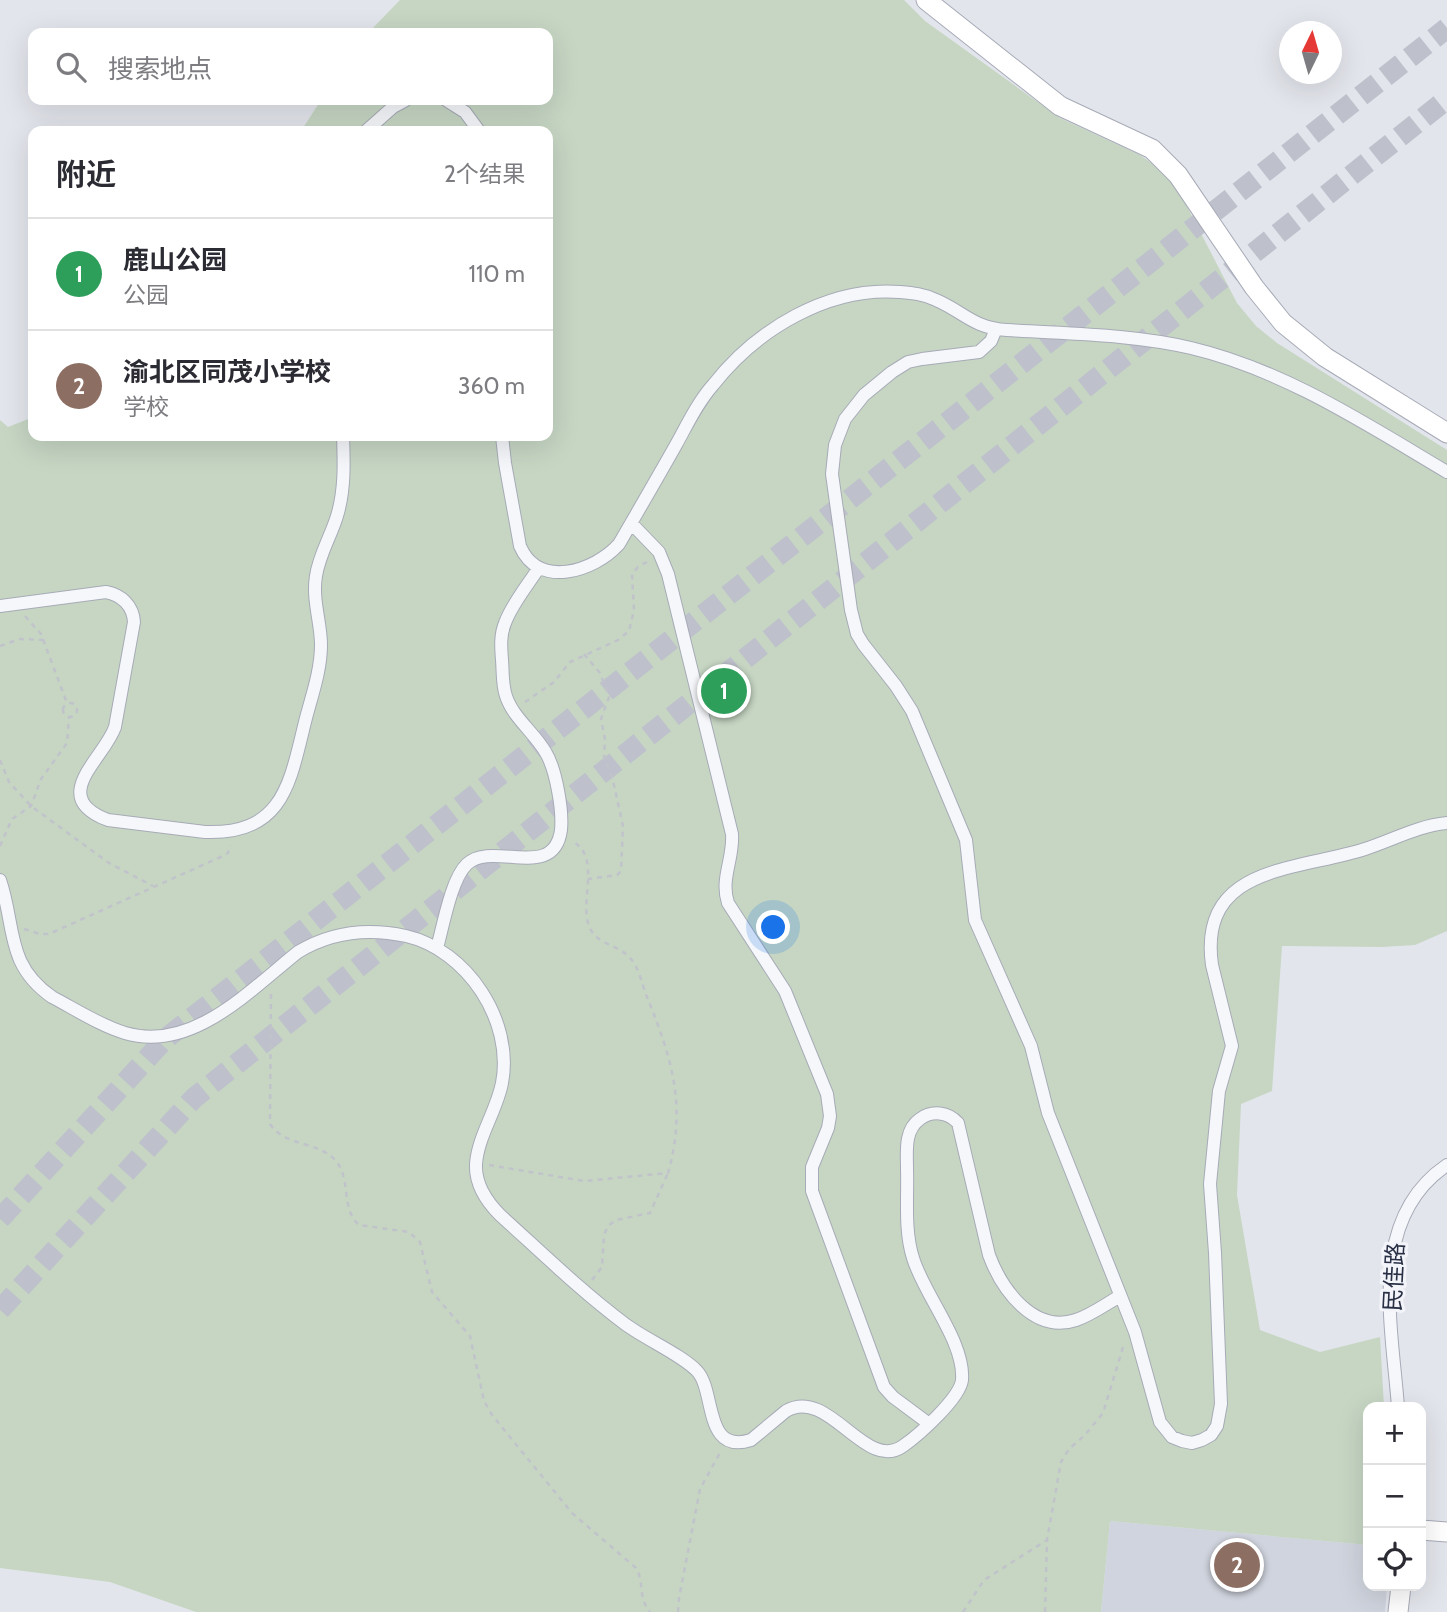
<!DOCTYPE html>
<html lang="zh">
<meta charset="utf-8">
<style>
body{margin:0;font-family:Cabin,"Noto Sans SC",sans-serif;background:#f7f7f7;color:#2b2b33}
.controls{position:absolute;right:21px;bottom:21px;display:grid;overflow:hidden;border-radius:14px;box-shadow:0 7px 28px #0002}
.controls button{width:63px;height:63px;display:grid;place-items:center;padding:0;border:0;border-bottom:2px solid #e1e1e2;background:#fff;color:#2b2b33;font:35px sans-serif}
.compass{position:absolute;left:1279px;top:21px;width:63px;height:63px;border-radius:50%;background:#fff;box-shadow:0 7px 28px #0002;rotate:5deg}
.you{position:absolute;left:774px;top:928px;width:24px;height:24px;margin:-18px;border:5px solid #fff;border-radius:50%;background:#1a73e8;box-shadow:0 0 0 10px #1a73e833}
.badge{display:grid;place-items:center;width:46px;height:46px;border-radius:50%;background:#db2777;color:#fff;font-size:23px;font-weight:700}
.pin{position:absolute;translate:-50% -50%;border:4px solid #fff;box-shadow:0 2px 7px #0006}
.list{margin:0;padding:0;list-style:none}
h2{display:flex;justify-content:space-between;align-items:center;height:91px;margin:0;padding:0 28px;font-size:30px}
h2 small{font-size:23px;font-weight:400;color:#7c7c81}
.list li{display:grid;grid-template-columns:46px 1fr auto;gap:21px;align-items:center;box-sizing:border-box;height:112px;padding:0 28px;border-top:2px solid #e1e1e2}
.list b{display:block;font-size:26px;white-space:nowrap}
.list p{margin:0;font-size:23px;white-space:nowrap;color:#7c7c81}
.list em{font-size:23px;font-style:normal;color:#7c7c81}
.icon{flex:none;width:38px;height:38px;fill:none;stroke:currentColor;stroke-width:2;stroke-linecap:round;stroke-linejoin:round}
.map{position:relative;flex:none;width:1447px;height:1612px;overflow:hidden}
.search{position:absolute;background:#fff;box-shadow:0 7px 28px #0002;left:28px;top:28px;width:525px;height:77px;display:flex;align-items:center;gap:18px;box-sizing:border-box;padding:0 24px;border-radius:14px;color:#7c7c81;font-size:26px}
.panel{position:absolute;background:#fff;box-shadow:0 7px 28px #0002;left:28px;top:126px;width:525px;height:315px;border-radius:14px}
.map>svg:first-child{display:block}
</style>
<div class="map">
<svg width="1447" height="1612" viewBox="0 0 1447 1612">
<rect width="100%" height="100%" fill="#e3e5ec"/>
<path fill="#d0d4de" d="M 1110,1521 L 1368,1545 L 1368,1586 L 1387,1586 L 1385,1612 L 1101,1612 Z"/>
<path fill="#c6d6c3" d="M 400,0 L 904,0 L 925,21 L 1060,118 L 1140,155 L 1163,171 L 1179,191 L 1237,303 L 1256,326 L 1277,343 L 1447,450 L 1447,931 L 1415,945 L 1382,947 L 1282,946 L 1272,1091 L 1241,1104 L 1237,1195 L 1260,1330 L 1320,1352 L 1380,1337 L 1384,1407 L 1368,1407 L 1368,1545 L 1110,1521 L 1101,1612 L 196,1612 L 110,1582 L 0,1568 L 0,420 L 8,427 L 33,417 L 33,436 L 548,436 L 548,131 L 301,131 L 321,100 L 548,100 L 548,33 L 368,33 Z"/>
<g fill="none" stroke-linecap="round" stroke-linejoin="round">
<path stroke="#bec1cb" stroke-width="21" stroke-dasharray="21 10" stroke-linecap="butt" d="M 0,1219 L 164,1040 L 1447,28
M 0,1310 L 194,1098 L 1447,99"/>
<g stroke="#a7abb7" stroke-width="14">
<path id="street" d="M 446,100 L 465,112 L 479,131
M 366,131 L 393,107 L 406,100
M 996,329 L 991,341 L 979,352 L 922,359 L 908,362 L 892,372 L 864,395 L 845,419 L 835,445 L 832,474 L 851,610 L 857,634 L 863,644 L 896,686 L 912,711 L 966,840 L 975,920 L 1031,1046 L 1048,1113 L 1135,1332 L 1160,1422 L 1172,1437 L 1182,1441 L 1192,1443 L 1202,1440 L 1211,1435 L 1217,1426 L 1221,1404 L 1215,1253 L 1210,1184 L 1219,1091 L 1232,1046 L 1212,965 C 1198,865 1297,871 1365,849 C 1393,840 1417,826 1447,823
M 502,436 L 505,463 L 520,546 C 538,589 594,572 619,544 C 638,511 658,477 677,443 C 688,423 698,402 713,385 C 756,330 828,286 900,292 C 912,293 924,294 936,300 C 964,312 973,328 1007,330 C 1068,334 1131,334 1191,348 C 1284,370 1366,424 1447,472
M 631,523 L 659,552 L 668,574 L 732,834 C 734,858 720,879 728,903 L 785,991 L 827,1094 L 830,1116 L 828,1128 L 812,1167 L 812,1191 L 884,1387 L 893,1397 L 928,1423
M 0,606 L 106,592 C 122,595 133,606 134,622 L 115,727 C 104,759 47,797 108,820 L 205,832 C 285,835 290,781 306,718 C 312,695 321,670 321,645 C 321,622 312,600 316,576 C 319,555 331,536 337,516 C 345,490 344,462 343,436
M 0,880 C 16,927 5,964 52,997 C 75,1009 99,1025 125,1033 C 192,1053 250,990 298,952 C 331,932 369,928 406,936 C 467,950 514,1021 502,1083 C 497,1110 478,1136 476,1164 C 475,1185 486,1201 500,1215 C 541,1252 581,1291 625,1324 C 645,1339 682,1355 697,1371 C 716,1391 703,1455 751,1440 L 786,1411 C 829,1386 865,1473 903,1446 C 919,1435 960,1398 962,1380 C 965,1342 924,1295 913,1258 C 904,1230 908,1197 907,1168 C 907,1152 904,1130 920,1119 C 932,1110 948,1112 958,1123 L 989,1255 C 1002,1290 1034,1334 1076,1320 C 1091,1315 1106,1304 1120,1296
M 437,948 C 443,927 451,879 467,864 C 492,840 554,882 561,830 C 563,810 556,770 546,753 C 535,733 513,718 506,696 C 502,685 503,671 502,660 C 501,647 500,635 505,623 C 512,604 527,586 538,569
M 1398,1407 C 1392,1325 1367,1219 1447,1165"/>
</g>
<g stroke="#a7abb7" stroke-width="21">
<path id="secondary" d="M 926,0 L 1060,106 L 1152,149 L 1178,175 L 1254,287 L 1283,323 L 1325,357 L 1447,433
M 1421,1530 L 1447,1532
M 1398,1612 L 1401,1586"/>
</g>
<path stroke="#c1c3cb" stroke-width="2.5" stroke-dasharray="5 5" stroke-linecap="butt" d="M 25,616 L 41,634 L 67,703
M 0,646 L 20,639 L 44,640
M 584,654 L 600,673 L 609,697 L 601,719 L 605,739 L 604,758 L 612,776 L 623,826 L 621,871 L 617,875 L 588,879
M 525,702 L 554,682 L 570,662 L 618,640 L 629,631 L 634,610 L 632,574 L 638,567 L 647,562
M63 710a7 7 0 1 1 14 0a7 7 0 1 1-14 0Z
M 0,760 L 9,782 L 31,806 L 109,863 L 153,886
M 0,846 L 12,819 L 31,806 L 41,779 L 67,743 L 69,717
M 24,929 L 40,934 L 49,934 L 225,855 L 228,853 L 230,845
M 271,994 L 270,1124 C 285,1147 318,1141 335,1160 C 352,1178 340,1209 359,1225 L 409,1232 L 420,1242 L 432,1292 L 470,1336 L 484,1401 L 492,1415 L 572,1513 L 636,1568 C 645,1583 637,1596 650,1612
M 489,1165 L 584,1181 L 668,1173 C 687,1107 672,1058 647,997 C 642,985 639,967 630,958 C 618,944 596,945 589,926 C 579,900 602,857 572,841
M 592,1280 L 602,1267 L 604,1235 L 608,1226 L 616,1220 L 650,1213 L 668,1173
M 678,1612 L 679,1598 L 700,1489 L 721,1451
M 963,1612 L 984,1580 L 1047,1540
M 1045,1612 L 1047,1540 L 1061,1462 L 1069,1449 L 1085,1435 L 1103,1413 L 1124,1344"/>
<use href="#street" stroke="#f6f7fa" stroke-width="12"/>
<use href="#secondary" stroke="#fff" stroke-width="19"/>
</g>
<g text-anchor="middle" stroke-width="6" stroke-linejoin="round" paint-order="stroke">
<g font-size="23" fill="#293045" stroke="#f3f4f9">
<text transform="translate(1394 1277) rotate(-87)" y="8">民佳路</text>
</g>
</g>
</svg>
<div class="controls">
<button>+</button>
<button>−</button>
<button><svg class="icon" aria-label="locate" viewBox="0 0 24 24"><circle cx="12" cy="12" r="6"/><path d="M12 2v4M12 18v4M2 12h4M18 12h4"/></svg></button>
</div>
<svg class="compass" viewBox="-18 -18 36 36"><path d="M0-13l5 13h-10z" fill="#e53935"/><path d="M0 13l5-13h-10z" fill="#7c7c81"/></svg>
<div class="you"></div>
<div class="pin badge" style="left:724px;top:691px;background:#2e9e5b">1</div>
<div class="pin badge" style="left:1237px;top:1565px;background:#8d6e63">2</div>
<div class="search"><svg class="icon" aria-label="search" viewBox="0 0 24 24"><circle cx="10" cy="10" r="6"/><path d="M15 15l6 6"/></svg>搜索地点</div>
<section class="panel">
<h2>附近<small>2个结果</small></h2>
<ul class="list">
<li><span class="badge" style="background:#2e9e5b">1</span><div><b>鹿山公园</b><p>公园</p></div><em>110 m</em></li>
<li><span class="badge" style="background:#8d6e63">2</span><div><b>渝北区同茂小学校</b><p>学校</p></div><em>360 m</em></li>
</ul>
</section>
</div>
